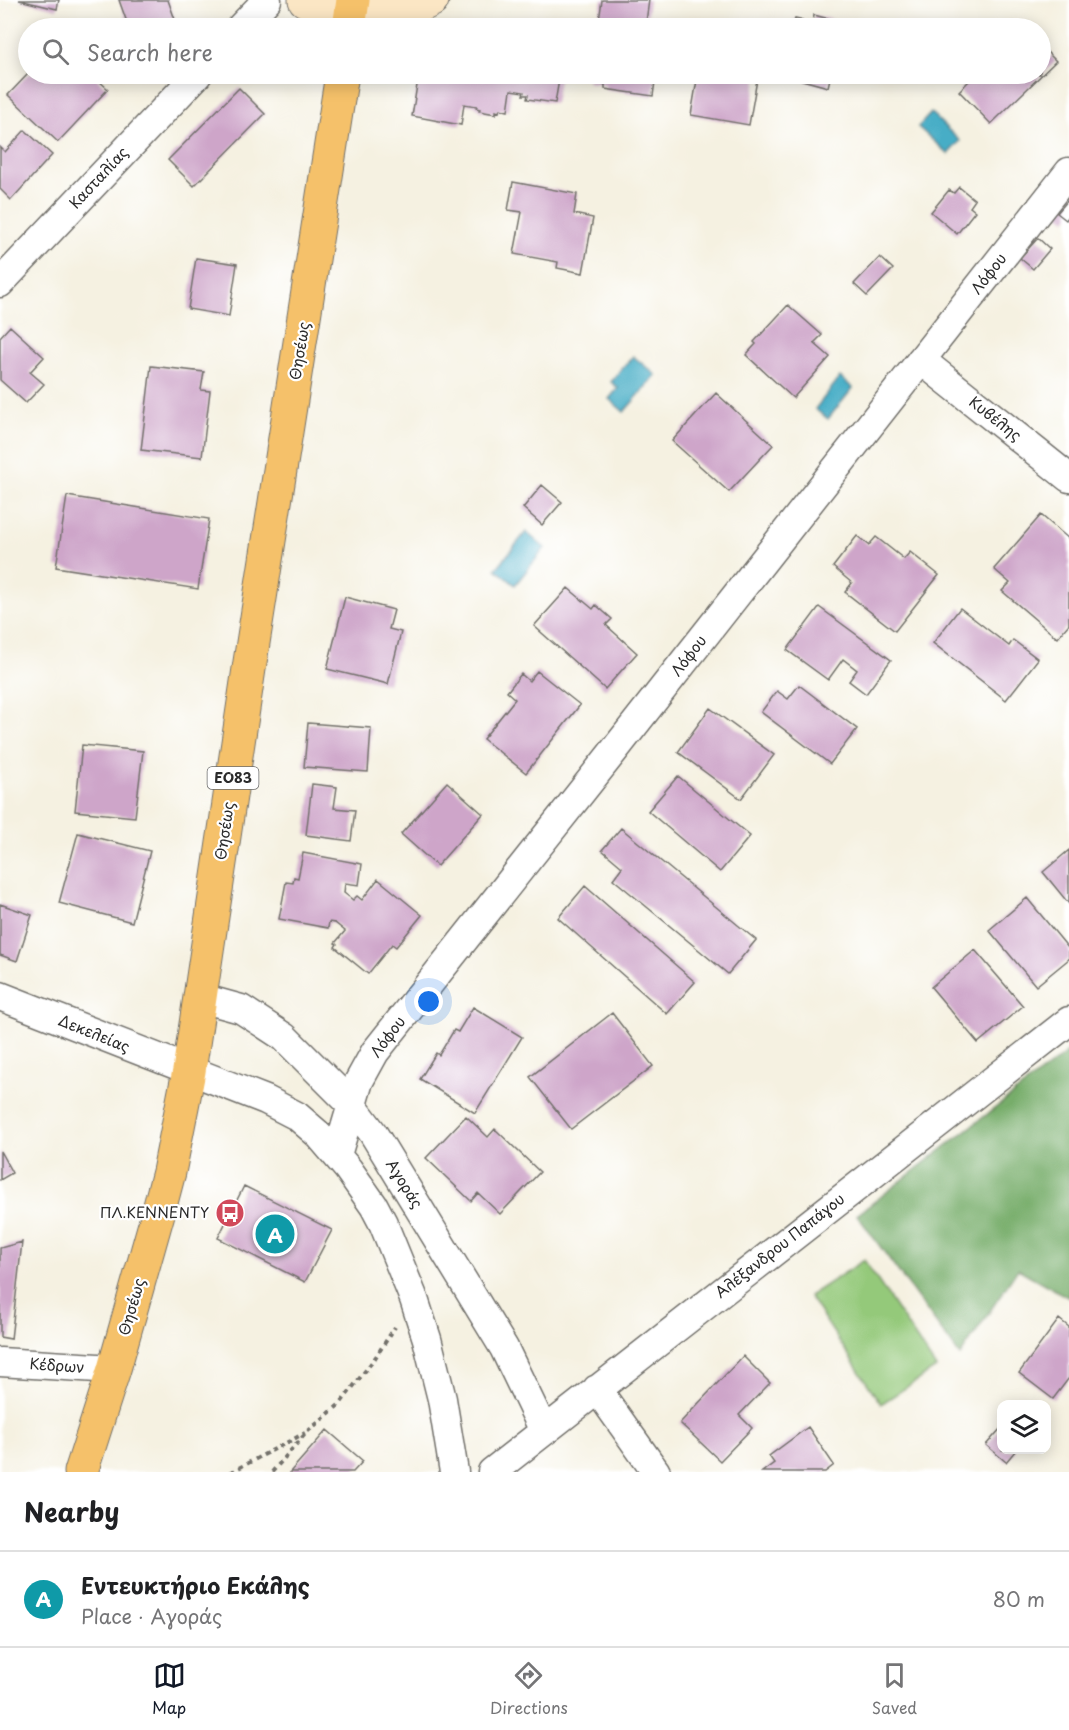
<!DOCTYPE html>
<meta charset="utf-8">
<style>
body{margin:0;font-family:"Playpen Sans",sans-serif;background:#f2f2f2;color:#202124}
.controls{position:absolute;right:18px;bottom:18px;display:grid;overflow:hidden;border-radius:12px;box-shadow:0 3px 15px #0003}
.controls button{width:54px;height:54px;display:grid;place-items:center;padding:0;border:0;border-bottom:2px solid #e0e0e0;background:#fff;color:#202124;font:30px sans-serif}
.you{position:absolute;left:429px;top:1002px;width:21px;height:21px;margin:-15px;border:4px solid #fff;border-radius:50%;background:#1a73e8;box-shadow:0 0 0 9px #1a73e833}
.badge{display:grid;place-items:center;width:39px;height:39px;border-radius:50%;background:#111827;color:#fff;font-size:20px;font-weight:700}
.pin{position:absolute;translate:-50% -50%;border:3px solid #fff;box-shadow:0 2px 6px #0006}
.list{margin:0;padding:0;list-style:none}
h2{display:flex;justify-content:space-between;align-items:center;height:78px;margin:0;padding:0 24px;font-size:26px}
h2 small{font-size:20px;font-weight:400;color:#757577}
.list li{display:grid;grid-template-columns:39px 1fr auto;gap:18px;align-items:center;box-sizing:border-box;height:96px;padding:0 24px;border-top:2px solid #e0e0e0}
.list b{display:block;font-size:22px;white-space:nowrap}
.list p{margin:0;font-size:20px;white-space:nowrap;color:#757577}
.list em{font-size:20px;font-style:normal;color:#757577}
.icon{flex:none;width:33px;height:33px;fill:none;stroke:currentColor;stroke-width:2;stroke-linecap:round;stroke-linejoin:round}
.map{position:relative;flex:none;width:1069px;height:1472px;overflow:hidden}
.search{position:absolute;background:#fff;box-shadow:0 3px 15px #0003;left:18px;right:18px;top:18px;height:66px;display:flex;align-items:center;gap:15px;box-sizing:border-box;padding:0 21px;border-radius:33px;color:#757577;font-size:22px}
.sheet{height:174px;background:#fff}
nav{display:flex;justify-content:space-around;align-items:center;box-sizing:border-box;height:84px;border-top:2px solid #e0e0e0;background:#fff;font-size:16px;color:#757577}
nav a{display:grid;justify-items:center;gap:3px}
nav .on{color:#111827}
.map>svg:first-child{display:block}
</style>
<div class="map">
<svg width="1069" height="1472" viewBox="0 0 1069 1472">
<rect width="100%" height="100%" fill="#fff"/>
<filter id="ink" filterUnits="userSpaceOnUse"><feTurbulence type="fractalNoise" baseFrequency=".0167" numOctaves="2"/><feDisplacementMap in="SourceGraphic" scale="12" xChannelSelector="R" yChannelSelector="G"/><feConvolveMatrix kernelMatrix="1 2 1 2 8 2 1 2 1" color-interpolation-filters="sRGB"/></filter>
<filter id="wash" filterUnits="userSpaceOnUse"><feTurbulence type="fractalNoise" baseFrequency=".008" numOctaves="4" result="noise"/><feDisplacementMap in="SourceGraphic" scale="24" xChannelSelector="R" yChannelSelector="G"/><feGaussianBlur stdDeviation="1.35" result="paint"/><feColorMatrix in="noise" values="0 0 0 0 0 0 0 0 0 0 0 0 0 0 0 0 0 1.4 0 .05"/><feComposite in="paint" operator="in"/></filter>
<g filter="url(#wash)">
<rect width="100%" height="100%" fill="#f5f1e1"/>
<path fill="#94c97a" stroke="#607a52" stroke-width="1.5" d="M 864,1260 L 936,1368 L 881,1404 L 809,1296 Z"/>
<path fill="#77ad6a" stroke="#516c4a" stroke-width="1.5" d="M 1069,1051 L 1069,1298 L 1018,1269 L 960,1356 L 857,1215 Z"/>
<path fill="#46adc6" stroke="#386c78" stroke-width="1.5" d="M 931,113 L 960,141 L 948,154 L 918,127 Z
M 633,356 L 656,375 L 624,412 L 609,399 L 618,388 L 611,382 Z
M 840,377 L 853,388 L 828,419 L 815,409 Z
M 526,532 L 545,548 L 515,585 L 496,569 Z"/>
<g id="blocks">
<path fill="#cea5c9" d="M 19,0 L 59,0 L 57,9 Z
M 119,0 L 168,0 L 178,28 L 129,28 Z
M 602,0 L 649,0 L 646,22 L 640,20 L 639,28 L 598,28 Z
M 814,15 L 852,25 L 851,28 L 792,28 L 795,19 L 813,23 Z
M 1040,45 L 1056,61 L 991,124 L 959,91 L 976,74 L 1040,74 Z
M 28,74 L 102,74 L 97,79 L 108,89 L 58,142 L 8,95 Z
M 435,74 L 560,74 L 555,103 L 527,99 L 528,95 L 523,95 L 524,92 L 511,90 L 508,111 L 500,109 L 499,112 L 496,111 L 496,114 L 479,111 L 480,109 L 476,108 L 477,106 L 464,104 L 461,125 L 412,116 L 418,79 L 434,81 Z
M 589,74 L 656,74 L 653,96 L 605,89 L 605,84 L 587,82 Z
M 698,74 L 758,74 L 749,125 L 691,115 Z
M 780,74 L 831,74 L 828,87 Z
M 239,88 L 265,114 L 194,186 L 168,160 Z
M 25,130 L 52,155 L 11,200 L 0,189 L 0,147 L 5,152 Z
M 513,182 L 577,194 L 574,214 L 593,218 L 583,273 L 557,268 L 558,262 L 514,254 L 522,212 L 508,210 Z
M 959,187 L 975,200 L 970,207 L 975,211 L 957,234 L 931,212 L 949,190 L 954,193 Z
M 1069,199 L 1069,216 L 1066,220 L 1057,213 Z
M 1038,238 L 1050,249 L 1033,269 L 1020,258 Z
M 880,257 L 893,269 L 867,296 L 854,284 Z
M 196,258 L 237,264 L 229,316 L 188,309 Z
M 788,305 L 822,335 L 814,343 L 830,357 L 793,398 L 746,355 L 756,344 L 754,342 Z
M 10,326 L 44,357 L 30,372 L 44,384 L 26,403 L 0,380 L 0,337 Z
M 151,366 L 204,372 L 201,390 L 210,391 L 202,457 L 141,450 Z
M 716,393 L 773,445 L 729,492 L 672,441 Z
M 542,485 L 562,502 L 542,525 L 523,508 Z
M 67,496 L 209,519 L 198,589 L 56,567 Z
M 1041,515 L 1069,539 L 1069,624 L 1057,638 L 1002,591 L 1010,583 L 994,569 Z
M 857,536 L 869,545 L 876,537 L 904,559 L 910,552 L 939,575 L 895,631 L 845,592 L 852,583 L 833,567 Z
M 568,588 L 593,609 L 596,605 L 612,619 L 606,625 L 637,653 L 605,689 L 534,626 Z
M 345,597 L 394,610 L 389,629 L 401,632 L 388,684 L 327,669 Z
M 819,607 L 891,660 L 866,694 L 849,681 L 857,670 L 843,659 L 828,680 L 787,650 Z
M 960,608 L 1009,646 L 1013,640 L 1038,659 L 1006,700 L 933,643 Z
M 537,671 L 580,705 L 526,773 L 483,739 L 515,699 L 507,692 L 521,674 L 529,681 Z
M 799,685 L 857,729 L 830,764 L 761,712 L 777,691 L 788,699 Z
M 710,708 L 774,755 L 741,799 L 678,752 Z
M 308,723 L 371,728 L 368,772 L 304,767 Z
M 82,745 L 143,751 L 135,817 L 75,811 Z
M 678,776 L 750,836 L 720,872 L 648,811 Z
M 447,782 L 483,814 L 437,866 L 401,834 Z
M 312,784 L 337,787 L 334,808 L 355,810 L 351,841 L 306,835 Z
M 621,828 L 756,940 L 728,974 L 613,879 L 622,867 L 602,850 Z
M 78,833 L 150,851 L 132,922 L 59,903 Z
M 1069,850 L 1069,904 L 1043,872 Z
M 303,853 L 362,864 L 359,885 L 345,883 L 344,893 L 353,900 L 357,896 L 362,900 L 378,879 L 422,915 L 396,947 L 392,944 L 368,974 L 335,947 L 337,944 L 335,943 L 345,931 L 335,923 L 329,922 L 328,928 L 279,919 L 286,882 L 293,883 L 294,877 L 298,878 Z
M 585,886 L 695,982 L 667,1014 L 558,918 Z
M 1027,898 L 1069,949 L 1069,959 L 1036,986 L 989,930 Z
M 0,904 L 32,915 L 17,961 L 0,955 Z
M 975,950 L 1023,1006 L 978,1043 L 931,987 Z
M 473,1007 L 522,1037 L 475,1113 L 420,1079 L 436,1053 L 439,1055 L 454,1030 L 458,1032 Z
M 612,1013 L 653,1066 L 571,1129 L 530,1077 Z
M 466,1116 L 488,1137 L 495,1129 L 540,1172 L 500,1214 L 478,1193 L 471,1201 L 426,1158 Z
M 0,1151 L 12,1173 L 0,1180 Z
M 244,1186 L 332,1230 L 305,1282 L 218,1238 Z
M 22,1242 L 11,1339 L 0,1337 L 0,1248 Z
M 1059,1319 L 1069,1327 L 1069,1378 L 1053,1399 L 1019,1373 Z
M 743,1356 L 770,1383 L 739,1415 L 752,1428 L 720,1461 L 680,1423 Z
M 808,1427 L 834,1465 L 825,1472 L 762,1472 L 774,1463 L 769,1456 Z
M 1002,1427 L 1002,1450 L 1016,1450 L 1006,1462 L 986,1445 Z
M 327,1430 L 363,1461 L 353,1472 L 290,1472 Z"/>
</g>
</g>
<g filter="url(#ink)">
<use href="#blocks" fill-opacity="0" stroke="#72706b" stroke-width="1.5"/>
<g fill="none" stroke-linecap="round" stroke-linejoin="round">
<g stroke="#72706b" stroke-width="31">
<path id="street" d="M 240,28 L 267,0
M 0,283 L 198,74
M 921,360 L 1069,478
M 0,996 L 266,1100 L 297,1116 L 319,1135 L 348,1169 L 374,1206 L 383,1223 L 414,1299 L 427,1339 L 442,1399 L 454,1472
M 201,998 L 241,1009 L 284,1037 L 351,1104 L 373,1133 L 504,1348 L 544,1431
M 337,1155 L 359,1081 L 375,1052 L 613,752 L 1069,172
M 0,1362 L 114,1369
M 597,1389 L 656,1472
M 492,1472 L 1069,1021"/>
</g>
<g stroke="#72706b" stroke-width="35">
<path id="secondary" d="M 305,0 L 314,5 L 351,16 L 407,12 L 432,0"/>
</g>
<g stroke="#72706b" stroke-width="35">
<path id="primary" d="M 349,28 L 353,0
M 81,1472 L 114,1369 L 159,1210 L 169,1172 L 189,1071 L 250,662 L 342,74"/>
</g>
<path stroke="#72706b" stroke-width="4" stroke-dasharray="4.5 4.5" stroke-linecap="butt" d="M 231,1472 L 305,1433
M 272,1472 L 307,1432 L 340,1404 L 375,1358 L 395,1327"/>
<use href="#street" stroke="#fff" stroke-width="28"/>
<use href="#secondary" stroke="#fbe6c4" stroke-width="33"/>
<use href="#primary" stroke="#f5c16b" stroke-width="33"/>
</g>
</g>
<defs>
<g id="bus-disc" transform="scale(1.5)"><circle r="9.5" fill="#d1495b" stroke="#fff"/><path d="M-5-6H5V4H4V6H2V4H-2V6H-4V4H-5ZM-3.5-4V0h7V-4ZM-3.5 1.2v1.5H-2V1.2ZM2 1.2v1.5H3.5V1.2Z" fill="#fff"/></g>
</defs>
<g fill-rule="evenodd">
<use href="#bus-disc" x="230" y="1213"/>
</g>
<g text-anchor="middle" stroke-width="4.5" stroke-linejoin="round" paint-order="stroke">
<rect fill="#fff" stroke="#6b6b6b" stroke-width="1.5" x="207.5" y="767" width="51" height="22" rx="4.5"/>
<g font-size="14" font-weight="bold" fill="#2b2b2b">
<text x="233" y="783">ΕΟ83</text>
</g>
<g font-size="15" fill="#2b2b2b" stroke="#fff">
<text transform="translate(99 178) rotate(-47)" y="5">Κασταλίας</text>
<text transform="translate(989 274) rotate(-52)" y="5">Λόφου</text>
<text transform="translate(300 351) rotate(-81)" y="5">Θησέως</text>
<text transform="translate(995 419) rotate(38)" y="5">Κυβέλης</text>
<text transform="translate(689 656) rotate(-52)" y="5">Λόφου</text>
<text transform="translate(225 831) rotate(-82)" y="5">Θησέως</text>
<text transform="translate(94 1034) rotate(22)" y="5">Δεκελείας</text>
<text transform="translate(388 1037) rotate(-53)" y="5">Λόφου</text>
<text transform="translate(404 1184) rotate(58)" y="5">Αγοράς</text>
<text transform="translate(780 1246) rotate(-38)" y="5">Αλέξανδρου Παπάγου</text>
<text transform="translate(132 1307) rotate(-74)" y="5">Θησέως</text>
<text transform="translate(57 1366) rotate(4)" y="5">Κέδρων</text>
</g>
<g font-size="15" fill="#2b2b2b" stroke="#fff" text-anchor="end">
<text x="209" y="1218">ΠΛ.ΚΕΝΝΕΝΤΥ</text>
</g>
</g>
</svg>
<div class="controls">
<button><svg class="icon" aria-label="layers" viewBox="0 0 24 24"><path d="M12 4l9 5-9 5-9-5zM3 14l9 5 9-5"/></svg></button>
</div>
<div class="you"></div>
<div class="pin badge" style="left:275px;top:1234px;background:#0f9aa8">A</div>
<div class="search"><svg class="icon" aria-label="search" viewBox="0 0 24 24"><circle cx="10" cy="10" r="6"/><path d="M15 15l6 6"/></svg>Search here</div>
</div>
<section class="sheet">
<h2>Nearby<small></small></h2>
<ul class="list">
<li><span class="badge" style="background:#0f9aa8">A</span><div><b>Εντευκτήριο Εκάλης</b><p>Place · Αγοράς</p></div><em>80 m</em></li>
</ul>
</section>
<nav>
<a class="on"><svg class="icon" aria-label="map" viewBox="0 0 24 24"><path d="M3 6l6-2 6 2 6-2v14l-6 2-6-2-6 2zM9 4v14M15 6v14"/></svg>Map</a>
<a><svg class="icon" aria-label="directions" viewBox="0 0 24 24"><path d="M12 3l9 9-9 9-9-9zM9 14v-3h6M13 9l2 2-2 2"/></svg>Directions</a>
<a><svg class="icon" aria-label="saved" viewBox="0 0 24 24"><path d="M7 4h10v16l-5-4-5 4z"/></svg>Saved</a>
</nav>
